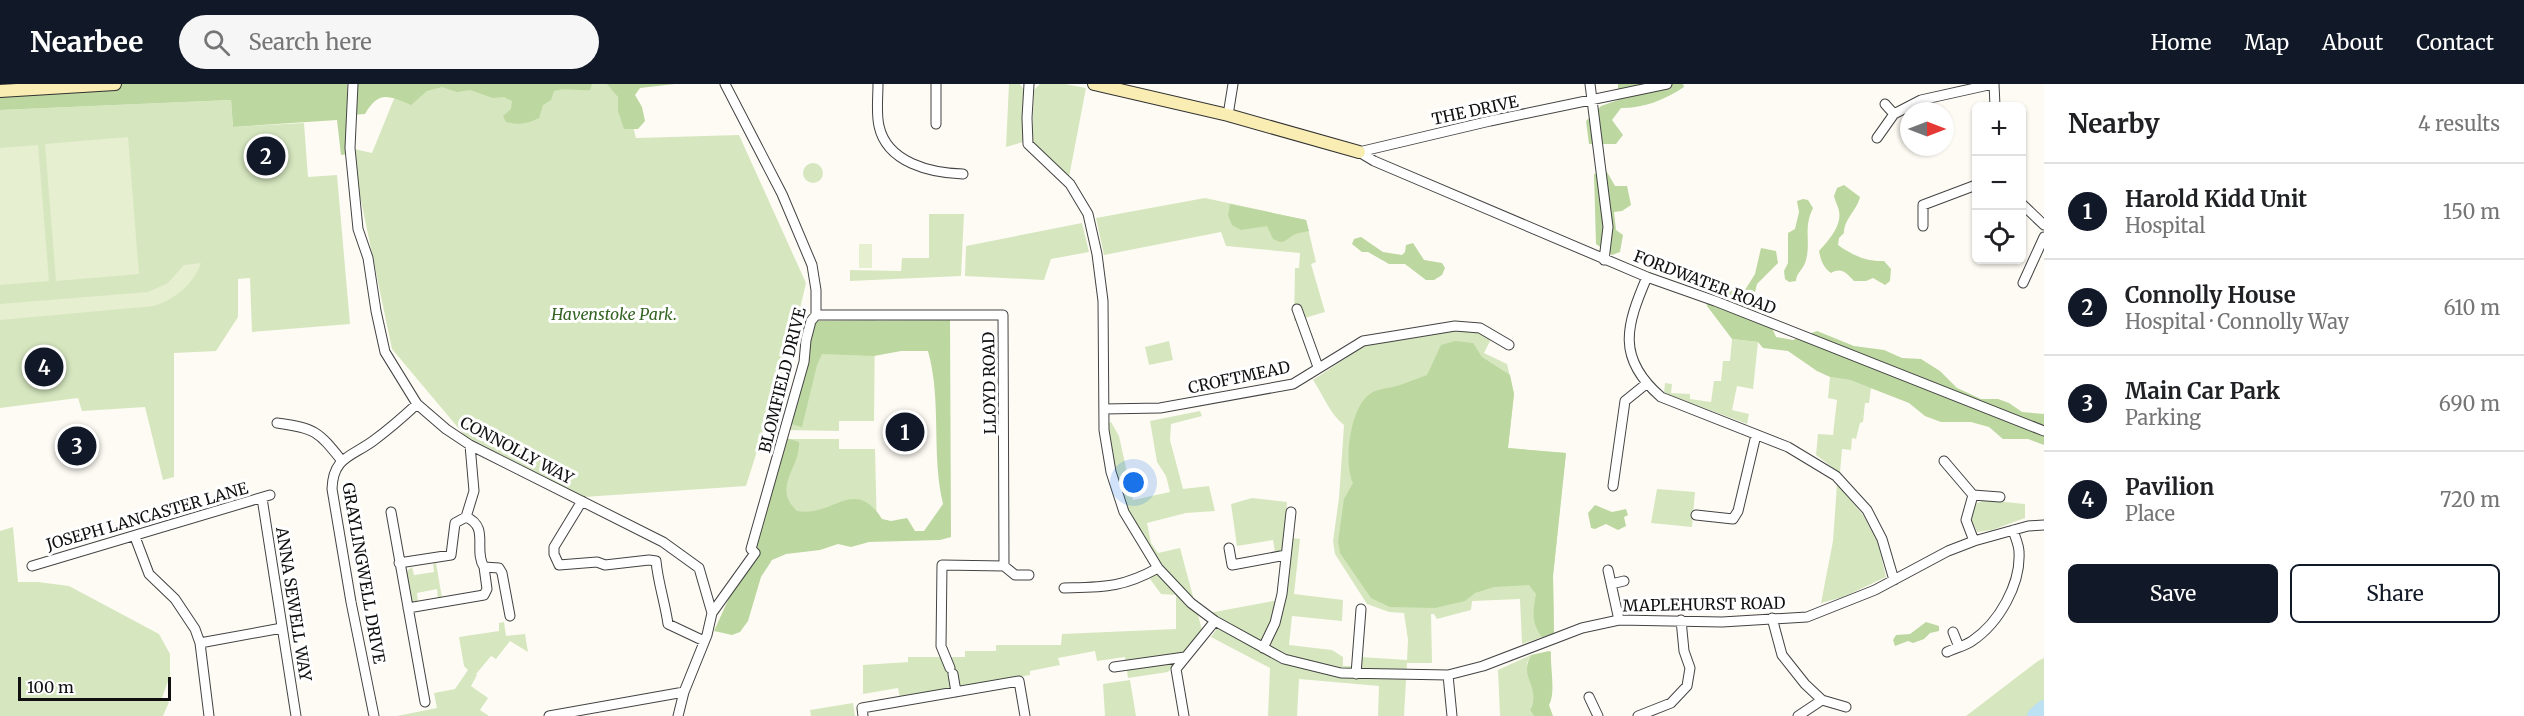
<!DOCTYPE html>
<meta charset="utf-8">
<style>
body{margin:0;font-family:Merriweather,serif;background:#f6f6f6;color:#202124}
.controls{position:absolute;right:18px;top:18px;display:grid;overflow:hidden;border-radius:9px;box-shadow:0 2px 4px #0004}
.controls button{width:54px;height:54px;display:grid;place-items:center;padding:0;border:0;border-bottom:2px solid #e0e0e0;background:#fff;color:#202124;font:30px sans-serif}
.compass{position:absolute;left:1900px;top:18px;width:54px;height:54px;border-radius:50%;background:#fff;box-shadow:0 2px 4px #0004;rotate:90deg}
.scale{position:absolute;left:18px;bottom:15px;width:153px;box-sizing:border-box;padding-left:6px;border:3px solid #101010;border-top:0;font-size:16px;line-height:21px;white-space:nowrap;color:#101010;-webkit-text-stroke:4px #fff;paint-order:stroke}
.you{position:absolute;left:1134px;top:399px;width:21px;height:21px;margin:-15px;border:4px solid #fff;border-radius:50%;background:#1a73e8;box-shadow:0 0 0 9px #1a73e833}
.badge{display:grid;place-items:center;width:39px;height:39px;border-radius:50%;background:#111827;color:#fff;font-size:20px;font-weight:700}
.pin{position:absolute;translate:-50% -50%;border:3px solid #fff;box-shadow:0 2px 6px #0006}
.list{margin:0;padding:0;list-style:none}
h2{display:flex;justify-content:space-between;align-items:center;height:78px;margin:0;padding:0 24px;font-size:26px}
h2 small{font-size:20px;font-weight:400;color:#757577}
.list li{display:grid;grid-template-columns:39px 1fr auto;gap:18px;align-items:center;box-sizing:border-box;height:96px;padding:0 24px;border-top:2px solid #e0e0e0}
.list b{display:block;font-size:22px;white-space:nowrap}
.list p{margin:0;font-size:20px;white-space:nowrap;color:#757577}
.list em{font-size:20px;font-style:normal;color:#757577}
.actions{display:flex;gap:12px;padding:18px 24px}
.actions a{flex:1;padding:14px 0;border:2px solid #111827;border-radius:9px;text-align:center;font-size:21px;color:#111827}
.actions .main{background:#111827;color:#fff}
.icon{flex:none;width:33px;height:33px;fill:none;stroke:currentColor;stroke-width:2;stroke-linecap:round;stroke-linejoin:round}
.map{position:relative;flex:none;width:2044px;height:632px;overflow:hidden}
header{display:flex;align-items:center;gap:36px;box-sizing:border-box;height:84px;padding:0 30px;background:#111827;color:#fff}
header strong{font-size:28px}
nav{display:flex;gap:33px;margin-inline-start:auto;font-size:21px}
.search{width:420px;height:54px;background:#f6f6f6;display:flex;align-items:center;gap:15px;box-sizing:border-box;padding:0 21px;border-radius:33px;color:#757577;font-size:22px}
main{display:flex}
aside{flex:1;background:#fff}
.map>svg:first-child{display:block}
</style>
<header>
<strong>Nearbee</strong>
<div class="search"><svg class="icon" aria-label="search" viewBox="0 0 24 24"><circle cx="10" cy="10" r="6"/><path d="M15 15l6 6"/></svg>Search here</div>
<nav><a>Home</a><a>Map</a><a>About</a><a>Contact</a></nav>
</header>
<main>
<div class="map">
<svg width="2044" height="632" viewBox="0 0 2044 632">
<rect width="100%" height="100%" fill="#fefbf4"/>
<path fill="#d6e7bf" d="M 400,0 L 622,0 L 636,54 L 739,51 L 806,199 L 794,250 L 746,402 L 584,413 L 465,352 L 392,265 L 350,64 L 372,69 Z
M 1009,0 L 1020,0 L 1024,6 L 1023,58 L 1006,63 Z
M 1040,0 L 1065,0 L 1086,4 L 1069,93 L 1032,58 L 1034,6 Z
M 231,16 L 233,43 L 304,39 L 308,93 L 337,91 L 350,240 L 252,248 L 250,194 L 238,195 L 238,233 L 216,267 L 174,269 L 174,393 L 163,396 L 145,323 L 82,327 L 78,314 L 0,324 L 0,26 Z
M803 89a10 10 0 1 1 20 0a10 10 0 1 1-20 0Z
M 1205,114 L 1306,136 L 1316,178 L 1311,180 L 1325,228 L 1294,237 L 1295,184 L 1299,184 L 1300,169 L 1226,162 L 1221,148 L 1104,171 L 1096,134 Z
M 929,130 L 964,130 L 961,192 L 850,197 L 850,186 L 901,187 L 902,174 L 929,174 Z
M 1082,139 L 1089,168 L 1051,175 L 1044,196 L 965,192 L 966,162 Z
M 875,236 L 874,337 L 839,337 L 839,347 L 782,346 L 814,237 Z
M 1454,247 L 1479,249 L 1491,255 L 1484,269 L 1507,280 L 1514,310 L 1508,364 L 1566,369 L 1553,492 L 1554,549 L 1522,560 L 1520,515 L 1472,517 L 1471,526 L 1437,535 L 1434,530 L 1431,530 L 1432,579 L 1407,579 L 1404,632 L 1378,632 L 1379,602 L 1299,595 L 1297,632 L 1268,632 L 1270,584 L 1211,553 L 1222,537 L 1209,529 L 1284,515 L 1292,454 L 1300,455 L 1294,510 L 1343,516 L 1342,537 L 1292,532 L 1289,561 L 1332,566 L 1343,573 L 1343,582 L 1360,582 L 1361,573 L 1407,576 L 1408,556 L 1404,529 L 1389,528 L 1367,520 L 1335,470 L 1333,457 L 1339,414 L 1344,341 C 1330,330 1323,311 1313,296 L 1364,262 Z
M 1732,255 L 1758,258 L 1753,305 L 1737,302 L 1732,326 L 1749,330 L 1747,340 L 1664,309 L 1665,299 L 1672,300 L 1671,309 L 1690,310 L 1690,315 L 1711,318 L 1714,297 L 1721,297 L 1723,277 L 1730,277 Z
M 1169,257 L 1173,276 L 1149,281 L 1145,263 Z
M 1830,293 L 1850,296 L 1871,304 L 1869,319 L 1865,319 L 1863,338 L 1860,339 L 1856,355 L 1852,354 L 1851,366 L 1842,365 L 1840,389 L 1816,371 L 1818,350 L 1833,351 L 1837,316 L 1828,314 Z
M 1200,327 L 1202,332 L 1171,340 L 1170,356 L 1183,405 L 1209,402 L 1215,427 L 1186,429 L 1147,439 L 1151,459 L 1158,469 L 1180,464 L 1202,546 L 1168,588 L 1128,594 L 1125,573 L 1097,577 L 1095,567 L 1058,574 L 1060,581 L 1030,587 L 1030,591 L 900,614 L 898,604 L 863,610 L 863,581 L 908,578 L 908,573 L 965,573 L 965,567 L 996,567 L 996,561 L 1061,561 L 1062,550 L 1176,545 L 1176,511 L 1161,510 L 1150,495 L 1160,483 L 1128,427 L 1114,388 L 1107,341 L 1111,338 L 1119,352 L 1133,416 L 1170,408 L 1166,392 L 1157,378 L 1150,337 Z
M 780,355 L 839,355 L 839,365 L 875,365 L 877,448 L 758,450 Z
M 1837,400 L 1863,431 L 1878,459 L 1886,493 L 1843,513 L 1821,519 L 1833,457 Z
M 1657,405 L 1695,408 L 1692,443 L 1651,439 Z
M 1252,414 L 1287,418 L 1284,467 L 1275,468 L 1273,456 L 1237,462 L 1231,420 Z
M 1985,416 L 2025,420 L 2025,434 L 1992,446 L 1977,448 L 1971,434 L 1975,420 Z
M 13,443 L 18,498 L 38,498 L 69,502 L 159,550 L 170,570 L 170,592 L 162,614 L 169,618 L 163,632 L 0,632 L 0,447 Z
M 436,479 L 442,514 L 438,515 L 437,505 L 417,509 L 418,518 L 415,519 L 411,516 L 406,488 L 412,483 L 414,491 L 434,488 L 433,480 Z
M 504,538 L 506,552 L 525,550 L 528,568 L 510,557 L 496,575 L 491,572 L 476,590 L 477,591 L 471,602 L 488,614 L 480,626 L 489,632 L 397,632 L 437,624 L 434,609 L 455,605 L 468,586 L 464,582 L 459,553 L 499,547 L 499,539 Z
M 1531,571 L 1527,579 L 1535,612 L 1530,626 L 1534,632 L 1500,632 L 1498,586 Z
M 2044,574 L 2044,632 L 1966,632 L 2038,577 Z
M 1130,596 L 1136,632 L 1105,632 L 1103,600 Z
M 853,619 L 855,632 L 811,632 L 810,626 Z"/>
<path fill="#bcd79f" d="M 0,0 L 347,0 L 348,70 L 341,71 L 337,36 L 233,43 L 231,16 L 0,26 Z
M 351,0 L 592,0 L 590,6 C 578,7 564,3 554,7 L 551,16 L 543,21 L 539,34 C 527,40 520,41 506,38 L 503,32 L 511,25 L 512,17 L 504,13 L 493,14 L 470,6 L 457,8 L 442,3 L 427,7 L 411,21 C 389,12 379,6 365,30 L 351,31 Z
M 607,0 L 675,0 L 640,4 L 635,11 L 642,23 L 645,37 L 638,45 L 624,45 L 618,27 L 618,13 Z
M 1618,0 L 1683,0 L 1684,3 C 1664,16 1645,24 1621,24 L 1612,36 L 1623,51 L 1616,60 L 1589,60 L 1586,37 L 1601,22 L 1618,16 Z
M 1607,88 L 1615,102 L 1627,102 L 1631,121 L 1622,127 L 1614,128 L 1616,146 L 1623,151 L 1620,168 L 1612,171 L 1596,160 L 1594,90 Z
M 1844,101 L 1860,113 C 1857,126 1844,135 1844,149 L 1839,154 L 1838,161 C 1852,171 1867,178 1884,177 L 1891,185 L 1890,197 L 1885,201 L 1873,194 L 1866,197 L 1854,197 C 1846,189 1842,183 1831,189 C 1823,183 1821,177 1819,167 C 1828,157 1842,142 1839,127 C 1838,122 1835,117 1834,112 L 1837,104 Z
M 1803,115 L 1808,116 L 1813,124 C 1803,144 1811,158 1806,176 C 1804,185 1796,189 1796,197 L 1789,198 L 1785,195 L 1784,187 L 1788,179 L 1788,149 L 1795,145 L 1799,128 L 1797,117 Z
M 1230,120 L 1306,136 L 1309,147 C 1304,148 1296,149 1292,152 C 1283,158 1284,160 1273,155 L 1267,142 L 1241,146 L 1232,141 L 1228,131 Z
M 1361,153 L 1383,168 L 1402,171 L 1405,168 L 1406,161 L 1413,159 L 1424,176 L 1442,179 L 1445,184 L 1442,191 L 1434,196 L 1426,196 L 1405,180 L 1389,180 L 1368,168 L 1362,168 L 1352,160 L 1354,155 Z
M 1761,164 L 1776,167 L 1778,179 L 1757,200 L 1754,212 L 1756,221 L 1766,230 L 1776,253 L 1793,256 L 1817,247 L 1854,262 L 1884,266 L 1902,274 L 1921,275 L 1940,287 L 1957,304 L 1981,315 L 1998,315 L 2009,319 L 2022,328 L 2044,330 L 2044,361 L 2028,355 L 2003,355 L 1989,343 L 1971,338 L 1941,338 L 1925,332 L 1909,319 L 1850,296 L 1830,293 L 1817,287 L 1788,267 L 1763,264 L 1758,258 L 1732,255 L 1707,222 L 1702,204 C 1717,204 1730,209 1745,206 L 1755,190 Z
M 950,236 L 951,453 L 940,456 L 869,458 L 851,463 L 838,460 L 820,466 L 786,470 L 772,476 L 761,493 L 748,537 L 740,548 L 732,551 L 714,547 L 758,450 L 780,352 L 799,358 C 801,383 771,403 797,427 C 833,434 854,391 882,435 L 891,437 L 907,434 L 915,447 L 924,447 L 943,420 C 931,370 942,317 928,267 L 901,267 L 874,272 L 822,270 L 817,281 L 802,343 L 788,339 L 814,237 Z
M 1455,257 L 1473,259 L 1482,273 L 1510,291 L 1514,310 L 1508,364 L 1566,369 L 1553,492 L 1554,549 L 1542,553 C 1531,540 1533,526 1536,510 L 1529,501 L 1494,503 L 1475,509 L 1465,517 L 1435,524 L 1390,523 L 1371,514 L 1340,469 L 1338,458 L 1344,415 L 1353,399 C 1343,379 1350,319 1373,308 C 1381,304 1392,304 1400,301 C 1409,298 1418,294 1427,291 L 1441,261 Z
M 1595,421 L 1612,428 L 1626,425 L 1628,431 L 1624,433 L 1626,442 L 1618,446 L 1606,440 L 1595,445 L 1591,444 L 1588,429 Z
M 1926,538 L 1939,542 L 1939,547 L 1930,549 L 1924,555 L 1913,559 L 1908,557 L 1895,562 L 1893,556 L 1896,551 L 1910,550 Z
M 1549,567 L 1551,568 C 1550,584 1556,609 1549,621 L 1553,632 L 1534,632 L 1530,626 C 1542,602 1518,595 1531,571 Z"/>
<path fill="#e6efd0" d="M 128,53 L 139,190 L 56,197 L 45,60 Z
M 38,61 L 49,197 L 0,201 L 0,64 Z
M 859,160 L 872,160 L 872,184 L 859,184 Z
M 201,179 C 193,201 175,215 154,222 L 0,236 L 0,220 L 148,208 L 168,199 L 184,181 Z"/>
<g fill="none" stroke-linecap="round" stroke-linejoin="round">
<path stroke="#bce1f2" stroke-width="18" d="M 2036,632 L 2044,625"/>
<g stroke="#434343" stroke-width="11">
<path id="street" d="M 353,0 L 350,64 L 358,145 L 368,174 L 376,227 L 385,268 L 417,320 L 446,345 L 470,361 L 663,458 L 699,484 L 712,529 L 707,551 L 684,608 L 678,632
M 878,0 C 878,14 876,29 879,42 C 887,79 931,89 963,90
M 936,0 L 936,40
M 1029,0 L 1027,34 L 1028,60 L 1070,100 L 1088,130 L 1097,170 L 1103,217 L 1104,346 L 1111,388 L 1124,428 L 1158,484 L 1191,519 L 1215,537 L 1284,575 L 1341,589 L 1448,591 L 1483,582 L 1582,544 L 1619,536 L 1722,538 L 1807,533 L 1875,506 L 1948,467 L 1974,457 L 2028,442 L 2044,441
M 1590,0 L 1608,143 L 1604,176
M 1994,0 L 1995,22
M 1885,20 L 1894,30
M 1228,31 L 1233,0
M 1877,54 L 1894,30 L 1921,16 L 1993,0
M 1359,68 L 1374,77 L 1647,193 L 1715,217 L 2044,347
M 1359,68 L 1490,37 L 1667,0
M 2022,120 L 2044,141
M 1923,142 L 1923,121 L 1976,101
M 1647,193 C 1626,242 1616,274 1661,313 L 1788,363 L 1836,392 L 1867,426 L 1882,455 L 1894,496
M 2023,199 L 2044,153
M 1297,225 L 1318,283
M 816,231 L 1003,231 L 1004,482 L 942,481 L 941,562 L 950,584
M 1104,325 L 1160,324 L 1293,300 L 1363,257 L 1394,252 L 1455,242 L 1480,244 L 1509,261
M 277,339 C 315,344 318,347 342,377
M 470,361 L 474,407 L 466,433 C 490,443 473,466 484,483 L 499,484 L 502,489 L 510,532
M 1944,377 L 1973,411
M 1613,402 L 1625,317 L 1646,300
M 262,414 L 296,632
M 582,417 L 554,463 L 554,470 L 559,481 L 597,478 L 605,481 L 649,476 L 656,477 C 658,499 665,518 668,540 L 704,557
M 391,428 L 425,618
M 1696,431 L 1733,435 L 1738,427 L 1756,351
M 135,453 L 149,490 L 175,515 L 195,545 L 200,559 L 209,632
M 1974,457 L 1966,436 L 1973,411 L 2000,413
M 1229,464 L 1232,481 L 1286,471
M 399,479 L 451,471 L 455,439 L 466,433
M 32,482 L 270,411
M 1004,482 L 1015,491 L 1029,491
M 1608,486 L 1619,536
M 1611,500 L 1624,497
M 1064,504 C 1103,503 1122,504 1158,484
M 408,524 L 484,511 L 487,505 L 484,483
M 712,529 L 755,469 L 751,465 L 804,278 L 806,256 L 811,237 L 816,231 L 816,206 L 812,181 L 782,110 L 725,0
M 1772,534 L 1782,571 L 1805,600 L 1822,616 L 1798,632
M 1953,548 L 1959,563
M 200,559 L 282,544
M 1263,564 L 1275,539 L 1282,510 L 1291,428
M 1947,568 C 1955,564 1965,562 1972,557 C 1999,539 2021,500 2019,468 C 2019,461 2015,453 2013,446
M 1114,583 L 1185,573
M 953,590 L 956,608
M 1356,590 L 1361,525
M 1448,591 L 1452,632
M 1589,613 L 1598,632
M 1822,616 L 1846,623
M 374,632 L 351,518 L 332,405 C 333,373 351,373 373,357 C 388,346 403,333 417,320
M 549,632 L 684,608
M 863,632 L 862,624 L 1019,597 L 1025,632
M 1184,632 L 1176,585 L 1215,537
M 1638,632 L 1671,619 L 1687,602 L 1690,584 L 1684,567 L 1681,536"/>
</g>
<g stroke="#323232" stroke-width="14">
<path id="secondary" d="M 1094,0 L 1228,31 L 1359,68
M 0,7 L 115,0"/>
</g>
<use href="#street" stroke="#fff" stroke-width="9"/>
<use href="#secondary" stroke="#f9edb4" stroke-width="12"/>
</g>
<g text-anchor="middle" stroke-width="6" stroke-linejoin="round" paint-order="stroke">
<g font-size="16" fill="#101010" stroke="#fff">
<text transform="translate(1475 26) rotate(-12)" y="6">THE DRIVE</text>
<text transform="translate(1705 198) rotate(21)" y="6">FORDWATER ROAD</text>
<text transform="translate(1239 293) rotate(-12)" y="6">CROFTMEAD</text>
<text transform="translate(782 296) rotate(-76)" y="6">BLOMFIELD DRIVE</text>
<text transform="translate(989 299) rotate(-91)" y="6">LLOYD ROAD</text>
<text transform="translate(517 366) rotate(28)" y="6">CONNOLLY WAY</text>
<text transform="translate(147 432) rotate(-16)" y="6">JOSEPH LANCASTER LANE</text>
<text transform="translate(364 489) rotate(80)" y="6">GRAYLINGWELL DRIVE</text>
<text transform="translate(294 520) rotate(81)" y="6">ANNA SEWELL WAY</text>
<text transform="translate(1704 520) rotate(-1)" y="6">MAPLEHURST ROAD</text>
</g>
<g font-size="16" font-style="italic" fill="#356424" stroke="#fff">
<text x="614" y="236">Havenstoke Park.</text>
</g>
</g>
</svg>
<div class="controls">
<button>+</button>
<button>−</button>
<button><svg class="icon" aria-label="locate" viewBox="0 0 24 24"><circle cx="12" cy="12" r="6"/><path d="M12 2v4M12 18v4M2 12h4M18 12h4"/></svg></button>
</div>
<svg class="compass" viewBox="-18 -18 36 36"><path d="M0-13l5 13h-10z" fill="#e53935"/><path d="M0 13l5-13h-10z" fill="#757577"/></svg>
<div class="scale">100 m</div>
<div class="you"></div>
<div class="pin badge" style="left:905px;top:348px">1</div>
<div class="pin badge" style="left:266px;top:72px">2</div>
<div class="pin badge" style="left:77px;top:362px">3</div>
<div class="pin badge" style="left:44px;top:283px">4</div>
</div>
<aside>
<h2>Nearby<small>4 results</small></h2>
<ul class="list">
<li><span class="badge">1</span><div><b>Harold Kidd Unit</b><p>Hospital</p></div><em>150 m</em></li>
<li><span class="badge">2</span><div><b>Connolly House</b><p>Hospital · Connolly Way</p></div><em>610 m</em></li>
<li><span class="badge">3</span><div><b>Main Car Park</b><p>Parking</p></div><em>690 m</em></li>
<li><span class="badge">4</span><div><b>Pavilion</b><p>Place</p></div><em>720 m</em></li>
</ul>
<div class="actions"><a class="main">Save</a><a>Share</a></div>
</aside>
</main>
